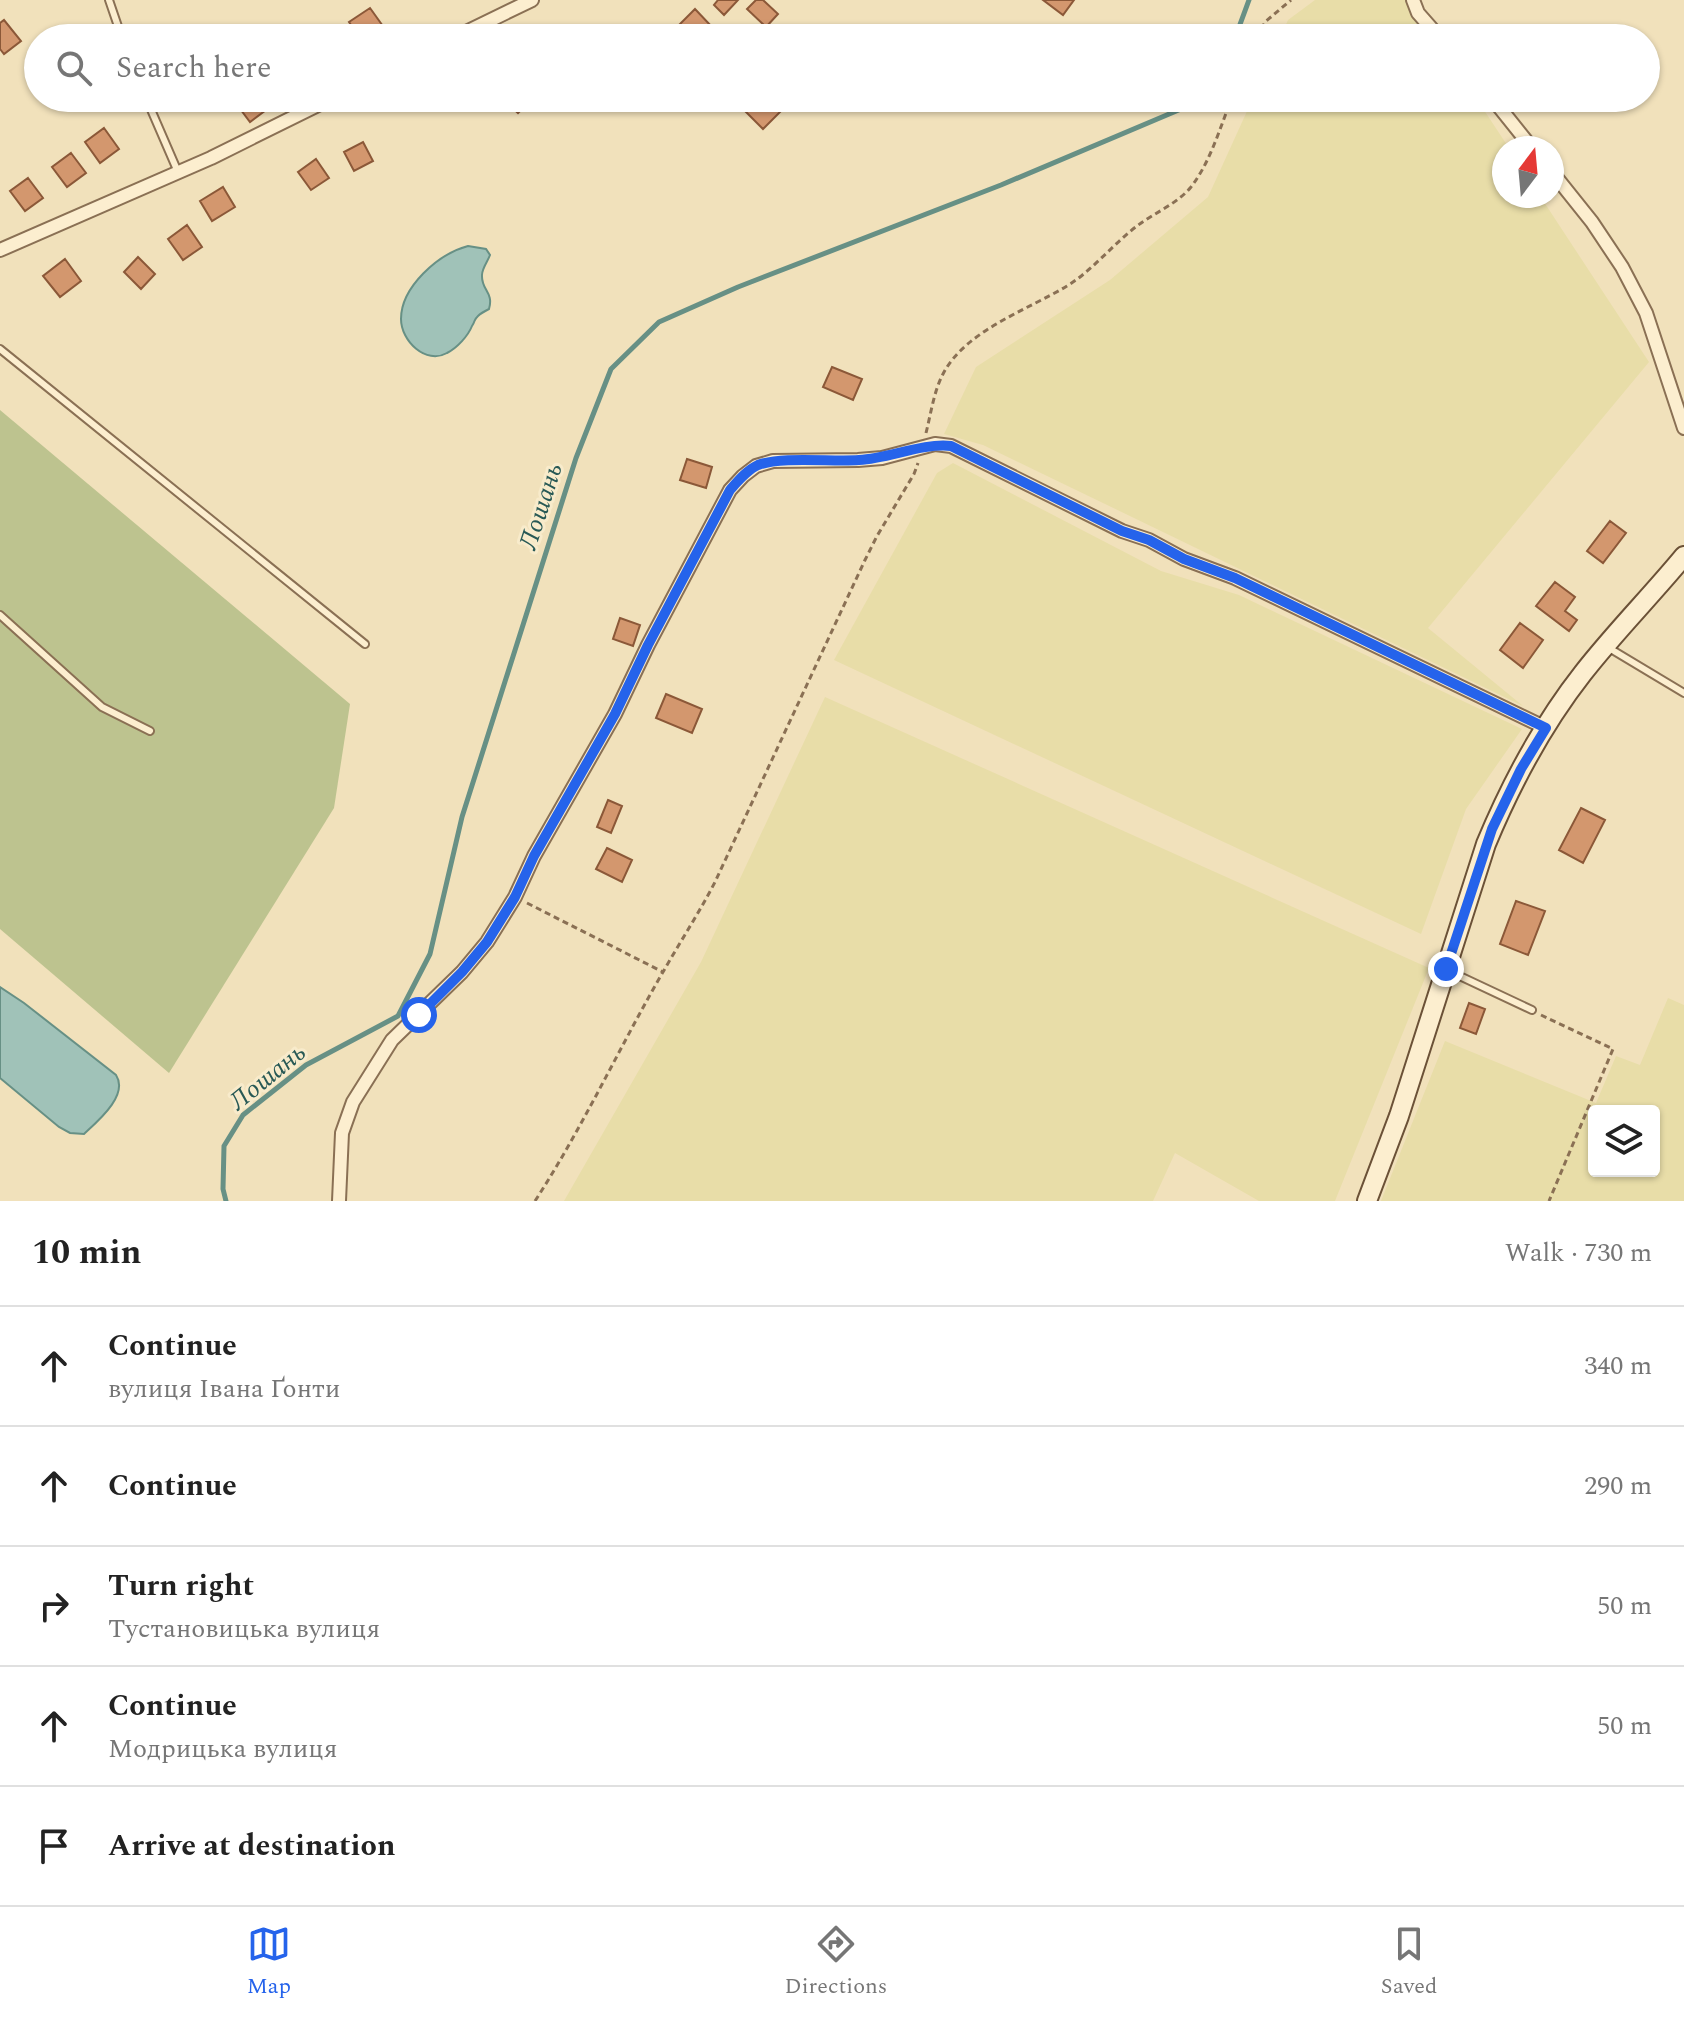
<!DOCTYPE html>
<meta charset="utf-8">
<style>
body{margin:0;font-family:Spectral,serif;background:#f2f2f2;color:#222}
.controls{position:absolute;right:24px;bottom:24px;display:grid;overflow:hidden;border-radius:8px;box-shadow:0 2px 6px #0004}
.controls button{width:72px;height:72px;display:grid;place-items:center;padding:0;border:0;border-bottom:2px solid #e0e0e0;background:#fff;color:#222;font:40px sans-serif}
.compass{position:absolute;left:1492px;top:136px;width:72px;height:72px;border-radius:50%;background:#fff;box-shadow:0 2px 6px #0004;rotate:16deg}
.stop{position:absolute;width:24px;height:24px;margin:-18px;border:6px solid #2563eb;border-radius:50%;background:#fff}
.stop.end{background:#2563eb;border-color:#fff;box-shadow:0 2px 8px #0008}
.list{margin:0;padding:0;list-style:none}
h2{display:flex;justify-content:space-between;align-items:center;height:104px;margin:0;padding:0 32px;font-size:34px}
h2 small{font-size:26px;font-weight:400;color:#767676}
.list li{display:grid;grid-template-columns:52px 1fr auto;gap:24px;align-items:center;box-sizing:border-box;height:120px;padding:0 32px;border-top:2px solid #e0e0e0}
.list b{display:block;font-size:30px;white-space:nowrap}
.list p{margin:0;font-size:26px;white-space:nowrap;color:#767676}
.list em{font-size:26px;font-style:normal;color:#767676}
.icon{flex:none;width:44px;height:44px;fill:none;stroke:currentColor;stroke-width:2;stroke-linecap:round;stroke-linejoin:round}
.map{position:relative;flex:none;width:1684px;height:1201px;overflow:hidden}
.search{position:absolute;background:#fff;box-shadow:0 2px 6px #0004;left:24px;right:24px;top:24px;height:88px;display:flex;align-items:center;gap:20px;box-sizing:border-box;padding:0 28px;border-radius:44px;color:#767676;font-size:30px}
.sheet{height:704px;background:#fff}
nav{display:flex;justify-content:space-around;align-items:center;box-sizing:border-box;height:112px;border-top:2px solid #e0e0e0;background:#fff;font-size:22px;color:#767676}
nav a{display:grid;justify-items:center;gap:4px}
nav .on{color:#2563eb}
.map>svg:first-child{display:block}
</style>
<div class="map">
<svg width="1684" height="1201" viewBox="0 0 1684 1201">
<rect width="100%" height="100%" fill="#f1e1bb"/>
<path fill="#e8dda8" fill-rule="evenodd" d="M 1315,0 L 1412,0 L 1437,38 L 1280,38 L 1288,20 Z
M 1253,98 L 1476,98 L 1509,148 L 1504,148 L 1504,196 L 1540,196 L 1649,362 L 1428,628 L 1523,706 L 983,445 L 944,434 L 976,367 L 1110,280 L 1208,197 Z
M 953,463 L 1161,571 L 1239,595 L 1522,729 L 1466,809 L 1421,934 L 834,660 L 937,473 Z
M 825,697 L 1429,968 L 1335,1201 L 1259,1201 L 1175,1153 L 1153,1201 L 564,1201 L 701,962 Z
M 1668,998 L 1684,1005 L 1684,1201 L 1381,1201 L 1445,1041 L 1596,1103 L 1616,1056 L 1640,1065 ZM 1594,1111 L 1654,1111 L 1654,1171 L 1594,1171 Z"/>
<path fill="#bdc38f" d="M 0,410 L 350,704 L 334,808 L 169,1073 L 0,929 Z"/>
<path fill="#a0c2b8" stroke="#679085" stroke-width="2" d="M 468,246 L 486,249 L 490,255 C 488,261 482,268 482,275 C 481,290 494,292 489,309 C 485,311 481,313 478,316 C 473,321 476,320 472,326 C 468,336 457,348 447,353 C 426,365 401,341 401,319 C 401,287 438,254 468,246 Z
M 0,987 L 24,1003 L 116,1075 C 129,1095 98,1121 84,1134 L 70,1133 L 59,1127 L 0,1078 Z"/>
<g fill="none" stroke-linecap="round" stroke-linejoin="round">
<path stroke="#679085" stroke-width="5" d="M 1235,38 L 1249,0
M 226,1201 L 223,1189 L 224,1146 L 243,1115 L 306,1065 L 398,1016 L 430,954 L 462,817 L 576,458 L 611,369 L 659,322 L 738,287 L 1001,185 L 1181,109 L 1201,98"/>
</g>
<path fill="#d3976e" stroke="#8b5838" stroke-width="2" d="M 718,0 L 738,0 L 724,15 L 714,5 Z
M 756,0 L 763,0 L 778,14 L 766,27 L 747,9 Z
M 1043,0 L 1074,0 L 1063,15 Z
M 370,8 L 385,29 L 372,38 L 360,38 L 349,22 Z
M 695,9 L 713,28 L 703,38 L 689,38 L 678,26 Z
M 4,20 L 21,41 L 4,54 L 0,49 L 0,23 Z
M 240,98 L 263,98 L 270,107 L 250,122 L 235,102 Z
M 502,98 L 533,98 L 518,113 Z
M 758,98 L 771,98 L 782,110 L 763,129 L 745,111 Z
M 104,128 L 119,149 L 100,163 L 85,142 Z
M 363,142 L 373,161 L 354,171 L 344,152 Z
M 71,153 L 86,173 L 67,187 L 52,167 Z
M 316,159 L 329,178 L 311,190 L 298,172 Z
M 28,178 L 43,198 L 25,211 L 10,191 Z
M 223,187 L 235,207 L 212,221 L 200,201 Z
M 187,225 L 202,247 L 183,260 L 168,239 Z
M 138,257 L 155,274 L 141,289 L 124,272 Z
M 65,259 L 81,281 L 60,297 L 43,276 Z
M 832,367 L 862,379 L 853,400 L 823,387 Z
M 687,459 L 712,467 L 706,488 L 680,480 Z
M 1610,521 L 1626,533 L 1603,563 L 1587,551 Z
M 1555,582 L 1575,597 L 1565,611 L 1577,620 L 1569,631 L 1536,606 Z
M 620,618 L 640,625 L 633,646 L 613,639 Z
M 1520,623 L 1543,640 L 1523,668 L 1500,650 Z
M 666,694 L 702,709 L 692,733 L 656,718 Z
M 608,800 L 622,806 L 611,833 L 597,827 Z
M 1581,808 L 1605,820 L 1583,863 L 1559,850 Z
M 607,848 L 632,860 L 622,882 L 596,869 Z
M 1516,901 L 1545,911 L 1528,955 L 1500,944 Z
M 1469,1003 L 1485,1009 L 1476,1034 L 1460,1028 Z"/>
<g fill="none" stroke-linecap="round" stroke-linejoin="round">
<g stroke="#8a7054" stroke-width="10">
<path id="lane" d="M 109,0 L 122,38
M 146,98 L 178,172
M 0,349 L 365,644
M 0,615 L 102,707 L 150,731
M 1609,648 L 1684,693
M 1449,971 L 1532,1010"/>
</g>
<g stroke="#8a7054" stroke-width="16">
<path id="street" d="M 1413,0 L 1418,13 L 1440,38
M 454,38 L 532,0
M 1492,98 L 1532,148
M 1552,172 L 1592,222 L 1622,267 L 1646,313 L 1684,428
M 0,250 L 211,158 L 332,98
M 339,1201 L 342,1133 L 353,1102 L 392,1040 L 462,972 L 487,942 L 515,897 L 534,856 L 615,714 L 648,645 L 730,490 L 743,476 L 756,466 L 773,461 L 858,460 L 882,458 L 935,444 L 951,446 L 1122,531 L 1149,540 L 1184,559 L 1235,578 L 1546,728"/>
</g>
<g stroke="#6b5137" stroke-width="22">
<path id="secondary" d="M 1367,1201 L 1399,1116 L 1486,844 C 1511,784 1543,724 1583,673 C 1615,632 1651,596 1684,556"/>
</g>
<path stroke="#8a7054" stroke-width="3" stroke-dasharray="6 4" stroke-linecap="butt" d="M 1257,38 L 1265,22 L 1291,0
M 926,433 C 931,413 934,391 943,374 C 965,331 1027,310 1067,286 C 1093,270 1112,245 1137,226 C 1154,213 1177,204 1191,187 C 1211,161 1220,127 1232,98
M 527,903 L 663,972
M 1541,1015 L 1613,1049 L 1549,1201
M 535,1201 C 583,1127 619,1048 663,972 C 680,942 699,913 715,882 L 865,560 L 877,536 L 914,474 L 918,463"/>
<use href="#lane" stroke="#fceecf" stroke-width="6"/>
<use href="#street" stroke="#fceecf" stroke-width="12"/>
<use href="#secondary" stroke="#fceecf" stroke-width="18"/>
</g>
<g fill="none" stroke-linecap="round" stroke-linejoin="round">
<path stroke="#2563eb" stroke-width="10" d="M 419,1015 L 462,972 L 487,942 L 515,897 L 534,856 L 615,714 L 648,645 L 730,490 C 738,481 747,470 758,465 C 781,456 832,462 859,460 C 890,458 922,443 951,446 L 1122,531 L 1149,540 L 1184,559 L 1235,578 L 1546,728 L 1521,769 L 1492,829 L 1446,969"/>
</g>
<g text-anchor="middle" stroke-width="6" stroke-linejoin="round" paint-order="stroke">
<g font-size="26" font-style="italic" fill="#285955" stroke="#f8ebcb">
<text transform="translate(540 506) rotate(-72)" y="9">Лошань</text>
<text transform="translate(267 1076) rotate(-39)" y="9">Лошань</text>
</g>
</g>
</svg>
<div class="controls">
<button><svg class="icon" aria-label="layers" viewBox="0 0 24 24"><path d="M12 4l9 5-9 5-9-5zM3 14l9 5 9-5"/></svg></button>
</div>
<svg class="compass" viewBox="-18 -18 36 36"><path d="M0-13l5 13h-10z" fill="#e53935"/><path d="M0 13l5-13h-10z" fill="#767676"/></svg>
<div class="stop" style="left:419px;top:1015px"></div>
<div class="stop end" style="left:1446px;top:969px"></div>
<div class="search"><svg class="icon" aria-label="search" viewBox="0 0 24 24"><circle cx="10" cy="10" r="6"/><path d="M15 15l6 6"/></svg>Search here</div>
</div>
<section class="sheet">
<h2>10 min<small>Walk · 730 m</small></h2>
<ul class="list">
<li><svg class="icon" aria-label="ahead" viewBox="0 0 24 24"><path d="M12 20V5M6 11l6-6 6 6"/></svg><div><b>Continue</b><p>вулиця Івана Ґонти</p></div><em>340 m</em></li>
<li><svg class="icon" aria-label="ahead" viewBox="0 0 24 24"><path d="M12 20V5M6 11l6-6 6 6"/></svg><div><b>Continue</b></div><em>290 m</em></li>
<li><svg class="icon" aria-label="right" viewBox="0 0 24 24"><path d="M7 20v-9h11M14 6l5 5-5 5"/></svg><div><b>Turn right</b><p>Тустановицька вулиця</p></div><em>50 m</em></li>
<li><svg class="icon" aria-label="ahead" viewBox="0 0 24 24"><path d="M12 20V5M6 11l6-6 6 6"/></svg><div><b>Continue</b><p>Модрицька вулиця</p></div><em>50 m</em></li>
<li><svg class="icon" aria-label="arrive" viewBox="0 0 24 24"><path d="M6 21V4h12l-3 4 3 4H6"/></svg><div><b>Arrive at destination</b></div></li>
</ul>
</section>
<nav>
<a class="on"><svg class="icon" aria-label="map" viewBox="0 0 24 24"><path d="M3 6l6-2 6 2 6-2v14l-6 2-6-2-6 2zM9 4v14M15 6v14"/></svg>Map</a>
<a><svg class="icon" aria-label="directions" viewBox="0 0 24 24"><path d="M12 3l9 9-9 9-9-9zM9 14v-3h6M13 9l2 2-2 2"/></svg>Directions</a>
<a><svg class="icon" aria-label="saved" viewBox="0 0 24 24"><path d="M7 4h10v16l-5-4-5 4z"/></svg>Saved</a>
</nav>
